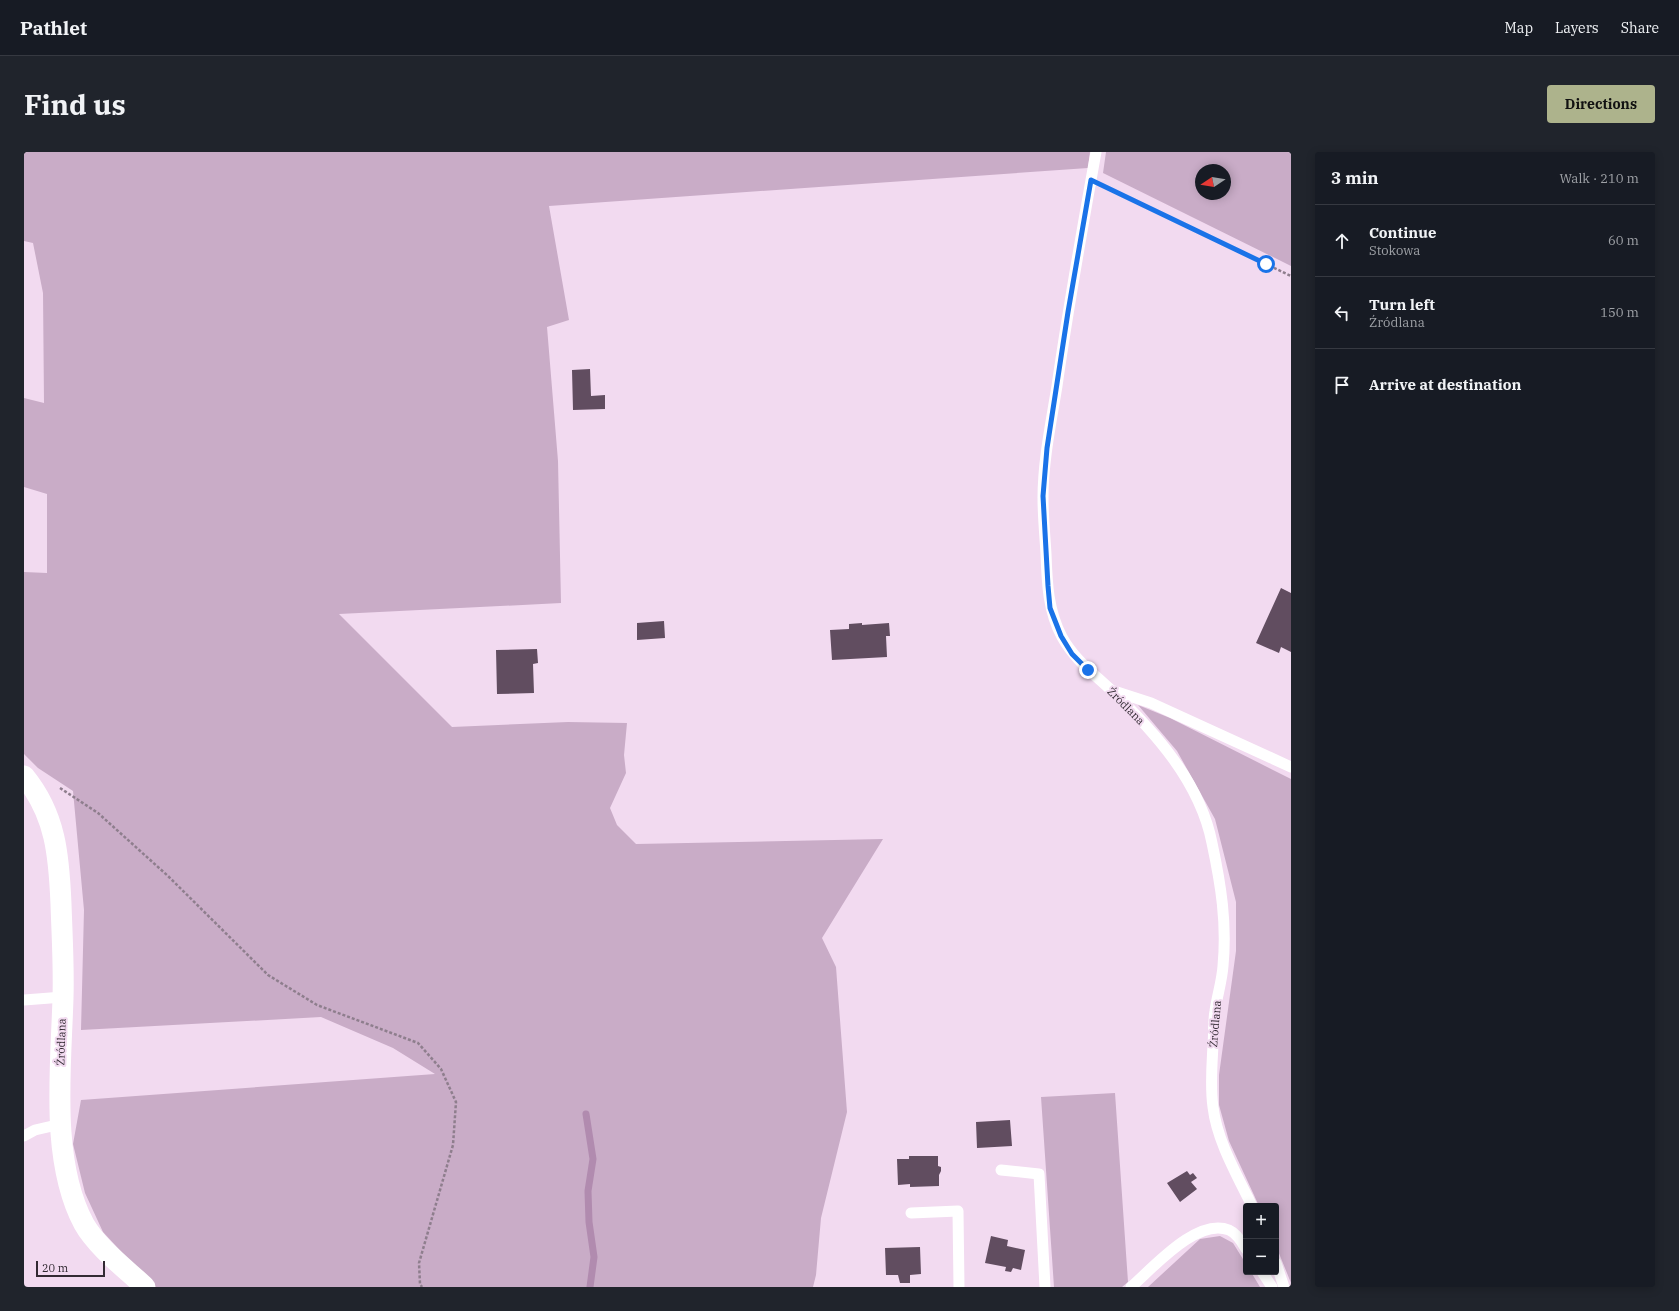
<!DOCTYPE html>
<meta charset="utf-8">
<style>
body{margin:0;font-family:"IBM Plex Serif",serif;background:#20242c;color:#f1f3f6}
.controls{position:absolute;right:12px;bottom:12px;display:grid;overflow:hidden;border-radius:4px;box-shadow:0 2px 10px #0003}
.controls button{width:36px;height:36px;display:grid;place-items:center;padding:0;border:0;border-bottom:1px solid #363941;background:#171b24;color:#f1f3f6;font:20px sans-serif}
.compass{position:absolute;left:1171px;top:12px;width:36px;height:36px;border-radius:50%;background:#171b24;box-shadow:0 2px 10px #0003;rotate:258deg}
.scale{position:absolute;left:12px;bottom:10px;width:69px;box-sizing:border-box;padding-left:4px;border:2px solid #332a33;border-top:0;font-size:11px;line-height:14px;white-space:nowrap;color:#332a33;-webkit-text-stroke:3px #f2daf0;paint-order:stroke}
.stop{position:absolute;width:12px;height:12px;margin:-9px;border:3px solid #1a73e8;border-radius:50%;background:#fff}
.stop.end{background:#1a73e8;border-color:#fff;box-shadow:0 1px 4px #0008}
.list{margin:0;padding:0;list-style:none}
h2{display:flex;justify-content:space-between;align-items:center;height:52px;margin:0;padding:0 16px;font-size:17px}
h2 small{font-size:13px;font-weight:400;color:#9ea1a6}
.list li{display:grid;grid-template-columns:26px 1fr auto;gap:12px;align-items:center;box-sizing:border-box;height:72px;padding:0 16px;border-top:1px solid #363941}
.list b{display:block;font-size:15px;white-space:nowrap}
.list p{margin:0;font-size:13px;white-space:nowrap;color:#9ea1a6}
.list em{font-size:13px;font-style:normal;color:#9ea1a6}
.icon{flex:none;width:22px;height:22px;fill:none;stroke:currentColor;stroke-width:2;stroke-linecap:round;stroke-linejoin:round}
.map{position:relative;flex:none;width:1267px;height:1135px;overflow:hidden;border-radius:4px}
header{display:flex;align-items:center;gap:24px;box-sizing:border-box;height:56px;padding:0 20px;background:#171b24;border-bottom:1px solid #363941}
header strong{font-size:19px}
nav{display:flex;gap:22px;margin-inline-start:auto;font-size:14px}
.intro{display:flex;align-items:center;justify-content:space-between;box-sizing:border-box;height:96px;padding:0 24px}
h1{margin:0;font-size:28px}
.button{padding:10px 18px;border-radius:4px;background:#adb38c;color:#111;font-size:14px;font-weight:700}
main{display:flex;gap:24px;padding:0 24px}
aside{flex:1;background:#171b24;border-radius:4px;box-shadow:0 2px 10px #0003}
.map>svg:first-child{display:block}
</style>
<header>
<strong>Pathlet</strong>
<nav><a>Map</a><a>Layers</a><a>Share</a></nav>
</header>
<div class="intro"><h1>Find us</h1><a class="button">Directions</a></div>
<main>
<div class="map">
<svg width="1267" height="1135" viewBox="0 0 1267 1135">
<rect width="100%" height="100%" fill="#f2daf0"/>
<path fill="#c9acc7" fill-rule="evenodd" d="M 0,0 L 1066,0 L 1064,16 L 525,54 L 545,168 L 523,175 L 534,309 L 537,451 L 315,462 L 428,575 L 544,570 L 603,571 L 600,603 L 602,621 L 586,656 L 593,673 L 612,692 L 859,687 L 798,786 L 812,815 L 823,960 L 797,1066 L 792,1123 L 789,1135 L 130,1135 L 79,1080 L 61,1041 L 49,992 L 57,948 L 411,922 L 369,896 L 297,865 L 57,878 L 60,758 L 49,639 L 14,616 L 0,602 L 0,420 L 23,421 L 23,342 L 0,335 L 0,246 L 20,251 L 19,141 L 9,91 L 0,89 Z
M 1082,0 L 1267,0 L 1267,114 L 1079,21 ZM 1177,18 L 1201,18 L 1201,42 L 1177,42 Z
M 1114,553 L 1146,566 L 1267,627 L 1267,1131 L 1252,1094 L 1252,1054 L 1235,1054 L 1205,989 L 1195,953 L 1195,923 L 1212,799 L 1212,750 L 1191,667 L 1153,599 Z
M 1091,941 L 1104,1130 L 1098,1135 L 1030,1135 L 1017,945 Z
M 1196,1084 L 1209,1091 L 1222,1112 L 1222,1120 L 1227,1120 L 1236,1135 L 1124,1135 L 1176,1087 Z"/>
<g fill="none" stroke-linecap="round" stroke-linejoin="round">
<path stroke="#b18baf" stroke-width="7" d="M 562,962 L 569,1007 L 564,1039 L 565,1070 L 570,1105 L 566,1135"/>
</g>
<path fill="#614d60" d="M 566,217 L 567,244 L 581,243 L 581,257 L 549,258 L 548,218 Z
M 1257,436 L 1267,441 L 1267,500 L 1257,495 L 1255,501 L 1232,491 Z
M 640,469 L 641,486 L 613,488 L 613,471 Z
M 838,471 L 838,473 L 865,471 L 866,484 L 862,484 L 863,505 L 808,508 L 806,478 L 825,477 L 825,472 Z
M 513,497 L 514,511 L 509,512 L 510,541 L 473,542 L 472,498 Z
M 986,968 L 988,994 L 953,996 L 952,970 Z
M 885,1004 L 914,1004 L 914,1014 L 917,1015 L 917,1019 L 915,1023 L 915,1034 L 886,1035 L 886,1032 L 874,1033 L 873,1007 L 885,1007 Z
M 1163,1019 L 1166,1023 L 1169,1021 L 1173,1026 L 1167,1030 L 1173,1037 L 1156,1050 L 1143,1031 Z
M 967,1084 L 984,1088 L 983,1094 L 1001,1098 L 997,1118 L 989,1116 L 987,1120 L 981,1119 L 982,1115 L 961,1111 Z
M 896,1095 L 897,1122 L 886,1123 L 886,1131 L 876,1131 L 874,1123 L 862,1123 L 861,1096 Z"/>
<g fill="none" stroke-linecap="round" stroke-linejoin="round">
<path stroke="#8e7e8d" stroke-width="2.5" stroke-dasharray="3 2" stroke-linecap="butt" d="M 1083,36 L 1267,124
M 36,636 L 74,661 L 144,724 L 244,823 L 293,853 L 394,891 L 417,917 L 432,950 L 429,993 L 395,1111 L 396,1132 L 398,1135"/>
<path stroke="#fff" stroke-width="11" d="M 1072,0 C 1058,78 1044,156 1033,234 C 1027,271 1019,309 1019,346 C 1019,365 1021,384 1022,402 C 1023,431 1024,459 1038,485 C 1050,507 1069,521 1087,538 C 1131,580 1176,630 1188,691 C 1197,733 1203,771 1199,814 C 1198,829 1193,844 1191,859 C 1189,870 1190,881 1189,893 C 1188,913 1186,934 1189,955 C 1193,989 1213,1023 1228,1054
M 1090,539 L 1127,551 L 1267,615
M 0,848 L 39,845
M 0,984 L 11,978 L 37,972
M 977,1018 L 1015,1022 L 1021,1135
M 887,1061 L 934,1059 L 935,1135
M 1252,1111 L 1260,1135
M 1238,1120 L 1248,1135
M 1107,1135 C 1129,1116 1173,1065 1205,1078 C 1212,1081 1218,1090 1222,1097"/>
<path stroke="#fff" stroke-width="21" d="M 0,624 C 32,663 35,704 37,752 C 38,783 40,814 39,846 C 37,916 26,1009 60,1072 C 73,1095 102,1117 121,1135"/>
</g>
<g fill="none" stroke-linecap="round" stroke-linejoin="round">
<path stroke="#1a73e8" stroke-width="5" d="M 1064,518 L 1048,502 L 1037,484 L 1026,456 L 1024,434 L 1019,344 L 1023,296 L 1044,160 L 1067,28 L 1242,112"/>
</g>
<g text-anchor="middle" stroke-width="4" stroke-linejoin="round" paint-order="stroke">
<g font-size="11" fill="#332a33" stroke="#f2daf0">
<text transform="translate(1102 554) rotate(45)" y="4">Źródlana</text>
<text transform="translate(1191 872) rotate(-85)" y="4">Źródlana</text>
<text transform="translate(37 890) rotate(-88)" y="4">Źródlana</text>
</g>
</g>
</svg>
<div class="controls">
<button>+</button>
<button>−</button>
</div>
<svg class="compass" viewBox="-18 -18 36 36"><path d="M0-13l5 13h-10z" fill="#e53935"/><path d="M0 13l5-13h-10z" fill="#9ea1a6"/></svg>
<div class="scale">20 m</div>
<div class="stop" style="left:1242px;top:112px"></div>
<div class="stop end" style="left:1064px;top:518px"></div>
</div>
<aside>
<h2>3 min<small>Walk · 210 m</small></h2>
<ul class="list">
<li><svg class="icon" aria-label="ahead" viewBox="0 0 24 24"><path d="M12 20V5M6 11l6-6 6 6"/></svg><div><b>Continue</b><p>Stokowa</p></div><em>60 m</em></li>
<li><svg class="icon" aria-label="left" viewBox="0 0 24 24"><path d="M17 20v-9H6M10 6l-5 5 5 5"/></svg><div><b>Turn left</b><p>Źródlana</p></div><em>150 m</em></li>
<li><svg class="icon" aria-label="arrive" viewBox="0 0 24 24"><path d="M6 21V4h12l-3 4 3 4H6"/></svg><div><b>Arrive at destination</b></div></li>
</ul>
</aside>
</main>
